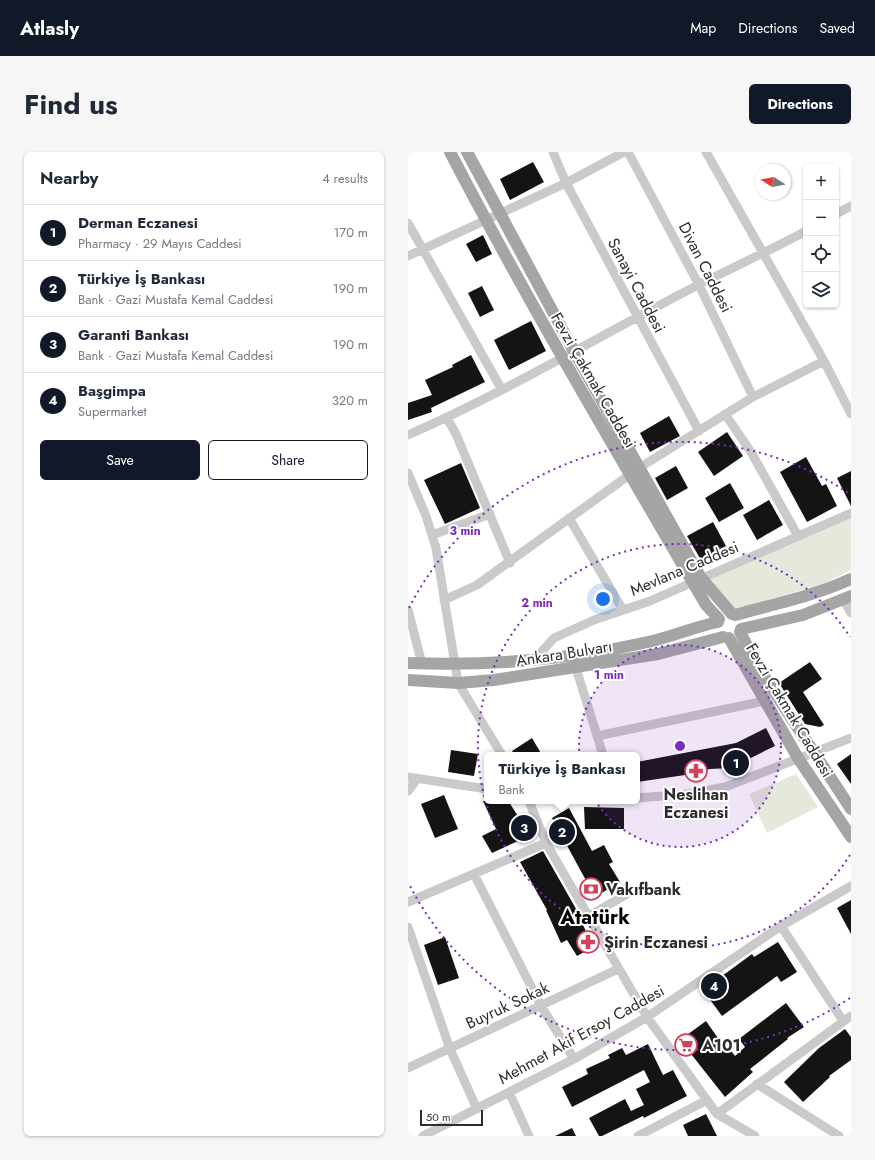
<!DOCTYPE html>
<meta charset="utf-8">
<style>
body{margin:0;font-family:Jost,sans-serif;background:#f6f6f7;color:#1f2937}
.controls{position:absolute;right:12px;top:12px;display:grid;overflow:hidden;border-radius:6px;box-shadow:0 1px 3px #0004}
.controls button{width:36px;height:36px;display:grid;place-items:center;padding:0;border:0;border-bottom:1px solid #e0e1e3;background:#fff;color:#1f2937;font:20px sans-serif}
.compass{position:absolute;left:347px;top:12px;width:36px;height:36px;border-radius:50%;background:#fff;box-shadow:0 1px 3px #0004;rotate:281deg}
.scale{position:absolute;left:12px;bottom:10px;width:63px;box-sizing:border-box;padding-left:4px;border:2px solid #2d2d2d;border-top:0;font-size:11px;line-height:14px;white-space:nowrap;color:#2d2d2d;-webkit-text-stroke:3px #fff;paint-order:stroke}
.you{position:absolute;left:195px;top:447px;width:14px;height:14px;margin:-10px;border:3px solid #fff;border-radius:50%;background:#1a73e8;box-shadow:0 0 0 6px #1a73e833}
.badge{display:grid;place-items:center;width:26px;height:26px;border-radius:50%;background:#111827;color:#fff;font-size:13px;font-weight:700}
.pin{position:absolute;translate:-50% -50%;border:2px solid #fff;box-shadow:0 1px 4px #0006}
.popup{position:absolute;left:76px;top:600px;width:156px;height:52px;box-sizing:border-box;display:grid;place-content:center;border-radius:6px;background:#fff;filter:drop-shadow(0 1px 3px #0005);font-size:13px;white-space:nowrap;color:#747a83}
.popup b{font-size:15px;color:#1f2937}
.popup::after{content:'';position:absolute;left:50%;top:100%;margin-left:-8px;border:8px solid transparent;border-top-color:#fff}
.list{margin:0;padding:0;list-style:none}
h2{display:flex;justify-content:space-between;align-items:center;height:52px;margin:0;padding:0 16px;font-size:17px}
h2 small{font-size:13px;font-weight:400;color:#747a83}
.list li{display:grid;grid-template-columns:26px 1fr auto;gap:12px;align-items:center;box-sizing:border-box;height:56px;padding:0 16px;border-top:1px solid #e0e1e3}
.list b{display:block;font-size:15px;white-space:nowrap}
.list p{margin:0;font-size:13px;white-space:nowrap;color:#747a83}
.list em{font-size:13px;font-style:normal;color:#747a83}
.actions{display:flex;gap:8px;padding:12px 16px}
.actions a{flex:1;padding:9px 0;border:1px solid #111827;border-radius:6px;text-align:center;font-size:14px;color:#111827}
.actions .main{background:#111827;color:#fff}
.icon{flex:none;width:22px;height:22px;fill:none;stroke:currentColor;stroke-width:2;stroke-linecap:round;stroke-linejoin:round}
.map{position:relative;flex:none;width:443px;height:984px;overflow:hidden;border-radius:6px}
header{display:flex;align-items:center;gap:24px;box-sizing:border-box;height:56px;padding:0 20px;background:#111827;color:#fff}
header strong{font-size:19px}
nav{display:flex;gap:22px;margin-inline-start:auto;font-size:14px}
.intro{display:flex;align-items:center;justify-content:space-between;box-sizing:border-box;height:96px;padding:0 24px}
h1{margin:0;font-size:28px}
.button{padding:10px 18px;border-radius:6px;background:#111827;color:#fff;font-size:14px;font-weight:700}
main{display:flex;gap:24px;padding:0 24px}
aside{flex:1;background:#fff;border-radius:6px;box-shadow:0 1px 3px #0004}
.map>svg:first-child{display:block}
</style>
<header>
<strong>Atlasly</strong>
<nav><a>Map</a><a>Directions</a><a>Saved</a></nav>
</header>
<div class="intro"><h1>Find us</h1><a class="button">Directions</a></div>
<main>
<aside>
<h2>Nearby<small>4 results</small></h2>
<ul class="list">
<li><span class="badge">1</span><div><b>Derman Eczanesi</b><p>Pharmacy · 29 Mayıs Caddesi</p></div><em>170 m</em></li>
<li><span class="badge">2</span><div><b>Türkiye İş Bankası</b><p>Bank · Gazi Mustafa Kemal Caddesi</p></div><em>190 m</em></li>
<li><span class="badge">3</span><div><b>Garanti Bankası</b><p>Bank · Gazi Mustafa Kemal Caddesi</p></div><em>190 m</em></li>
<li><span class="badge">4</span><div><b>Başgimpa</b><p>Supermarket</p></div><em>320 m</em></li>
</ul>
<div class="actions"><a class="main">Save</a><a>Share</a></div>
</aside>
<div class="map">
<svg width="443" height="984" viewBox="0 0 443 984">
<rect width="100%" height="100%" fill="#fff"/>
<path fill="#e5e9dc" d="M 443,364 L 443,418 L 414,432 L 326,458 L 299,428 Z
M 388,622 L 410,655 L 359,681 L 341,642 Z"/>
<path fill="#141414" d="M 125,10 L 136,30 L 102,48 L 92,27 Z
M 75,83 L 84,102 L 68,110 L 58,92 Z
M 74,134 L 86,158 L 72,165 L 60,141 Z
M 123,169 L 138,199 L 101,218 L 86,188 Z
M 63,203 L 77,230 L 23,256 L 24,260 L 0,268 L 0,251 L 24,243 L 17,228 L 45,215 L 44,213 Z
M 261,264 L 272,284 L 242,300 L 232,281 Z
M 319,280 L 335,304 L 306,324 L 290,300 Z
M 398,305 L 414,334 L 418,332 L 429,354 L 399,370 L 372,320 Z
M 53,311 L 72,356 L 37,372 L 16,328 Z
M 268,314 L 280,336 L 259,348 L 247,326 Z
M 443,319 L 443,354 L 429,326 Z
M 322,331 L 336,356 L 311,370 L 297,346 Z
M 361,348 L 375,373 L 349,388 L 335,363 Z
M 305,370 L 318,394 L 293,408 L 279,384 Z
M 402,510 L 414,527 L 395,540 L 416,573 L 412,575 L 397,572 L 371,531 Z
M 358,576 L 367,594 L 322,616 L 302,617 L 284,622 L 229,630 L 229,610 L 328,591 Z
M 124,586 L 134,603 L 107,603 L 104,599 Z
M 43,598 L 70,602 L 66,624 L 40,620 Z
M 443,602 L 443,632 L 429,612 Z
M 36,643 L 50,677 L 27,686 L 13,652 Z
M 75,649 L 101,650 L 111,666 L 113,665 L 123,683 L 84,701 L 74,684 L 88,677 Z
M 176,655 L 216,656 L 216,677 L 177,677 Z
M 161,656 L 184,699 L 196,693 L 205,710 L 201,712 L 212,730 L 187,745 L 144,666 Z
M 135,699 L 167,755 L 185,795 L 169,804 L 159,788 L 153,791 L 138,758 L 139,758 L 112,710 Z
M 443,748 L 443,782 L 429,756 Z
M 37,785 L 51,826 L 30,833 L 16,793 Z
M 370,790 L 389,820 L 373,830 L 369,824 L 314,864 L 295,838 L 344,802 L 346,805 Z
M 378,851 L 396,875 L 379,886 L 380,887 L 342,917 L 345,920 L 317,945 L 272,888 L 298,869 L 312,889 L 314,887 L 327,904 L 337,895 L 331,887 Z
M 437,877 L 443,885 L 443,908 L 421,924 L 422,925 L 395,950 L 376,930 L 411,896 Z
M 240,892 L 255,923 L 265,918 L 279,944 L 236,966 L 235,964 L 194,984 L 191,984 L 181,966 L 217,947 L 223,959 L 236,953 L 228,937 L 242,930 L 236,918 L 164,955 L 154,935 L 180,922 L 178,917 L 202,906 L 200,903 L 214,896 L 218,903 Z
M 298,962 L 309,984 L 280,984 L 275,973 Z
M 164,976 L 168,984 L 147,984 Z"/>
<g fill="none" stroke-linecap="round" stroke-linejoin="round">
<path stroke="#cacaca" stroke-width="9" d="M 145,0 L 158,31 L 291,279
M 220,0 L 291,133 L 345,245
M 298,0 L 416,209 L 443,262
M 428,62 L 443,54
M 0,71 L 94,238
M 0,104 L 158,31 L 216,0
M 317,262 L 343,300 L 390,384
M 39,266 L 48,282 L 102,411
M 0,283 C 100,239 193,183 290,133 C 326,115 363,98 398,79
M 0,321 L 18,364 L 28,396 L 50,531 L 94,603
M 161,366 L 215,458
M 24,383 L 82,362
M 435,447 L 443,461
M 36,448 L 69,433 L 231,316 L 345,245 L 416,209
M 0,458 L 14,512
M 127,507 L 146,486 L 186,468 L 242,449 L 443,361
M 168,516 L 195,603
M 189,584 L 357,549
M 0,625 L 79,637
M 0,639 L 9,627
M 229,646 L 280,642 L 317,635 L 443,586
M 121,649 L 138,691 L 239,865 L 309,962 L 347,984
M 66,722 L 133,854 L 166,907
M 0,750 L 138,691
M 181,764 L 219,742
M 373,774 L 435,869
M 0,775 L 42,897 L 69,957
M 0,916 L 210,817
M 349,932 L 431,984
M 101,940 L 121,984
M 309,962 L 443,864
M 15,984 L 166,907 L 239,865 L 373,774 L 443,734
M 230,984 L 299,948"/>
<path stroke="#a5a5a5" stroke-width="12" d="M 42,0 C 122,154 211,303 298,453 L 311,467
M 59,0 L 167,201 L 293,426 L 324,462
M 327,463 C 366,452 406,444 443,427
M 333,477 L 395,463 L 443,444
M 332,480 L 350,515 L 443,657
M 321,486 L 390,606 L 443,685
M 0,511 C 80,514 161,508 240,490 C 263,485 286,475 310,470
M 0,528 L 50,531 L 86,528 L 250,502 L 315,485"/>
</g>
<circle cx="272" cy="594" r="101" fill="#7b2cbf" fill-opacity=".12"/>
<g fill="none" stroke="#7b2cbf" stroke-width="2" stroke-dasharray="2 4">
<circle cx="272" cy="594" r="101"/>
<path d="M442 703A202 202 0 1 1 442 485"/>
<path d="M442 846A304 304 0 0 1 1 732M1 456A304 304 0 0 1 442 342"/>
</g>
<defs>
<g id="pharmacy-ring" transform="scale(1.15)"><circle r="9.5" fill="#fff" stroke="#d3415a" stroke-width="1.5"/><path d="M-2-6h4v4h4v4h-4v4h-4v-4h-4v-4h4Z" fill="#d3415a"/></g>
<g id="bank-ring" transform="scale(1.15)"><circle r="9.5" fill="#fff" stroke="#d3415a" stroke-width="1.5"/><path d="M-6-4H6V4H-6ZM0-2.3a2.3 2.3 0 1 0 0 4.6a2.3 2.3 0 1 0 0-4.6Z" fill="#d3415a"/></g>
<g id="supermarket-ring" transform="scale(1.15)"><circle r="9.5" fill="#fff" stroke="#d3415a" stroke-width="1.5"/><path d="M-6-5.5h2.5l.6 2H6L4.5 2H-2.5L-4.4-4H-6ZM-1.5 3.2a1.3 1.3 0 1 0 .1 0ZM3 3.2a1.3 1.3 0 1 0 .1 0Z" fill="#d3415a"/></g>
</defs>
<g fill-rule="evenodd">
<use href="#pharmacy-ring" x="288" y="619"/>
<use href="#bank-ring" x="183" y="737"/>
<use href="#pharmacy-ring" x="180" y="790"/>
<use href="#supermarket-ring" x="278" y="893"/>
</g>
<g text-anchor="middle" stroke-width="4" stroke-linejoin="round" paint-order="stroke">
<g font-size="16" fill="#2d2d2d" stroke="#fff">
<text transform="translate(298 115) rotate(63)" y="6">Divan Caddesi</text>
<text transform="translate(229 133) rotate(62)" y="6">Sanayi Caddesi</text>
<text transform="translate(186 228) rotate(60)" y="6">Fevzi Çakmak Caddesi</text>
<text transform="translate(276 416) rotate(-23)" y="6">Mevlana Caddesi</text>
<text transform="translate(156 501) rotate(-9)" y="6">Ankara Bulvarı</text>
<text transform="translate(382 558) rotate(59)" y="6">Fevzi Çakmak Caddesi</text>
<text transform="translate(99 853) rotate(-25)" y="6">Buyruk Sokak</text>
<text transform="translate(173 882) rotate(-29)" y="6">Mehmet Akif Ersoy Caddesi</text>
</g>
<g font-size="16" font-weight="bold" fill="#2d2d2d" stroke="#fff" text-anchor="start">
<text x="288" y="648" text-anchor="middle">Neslihan<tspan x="288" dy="18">Eczanesi</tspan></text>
<text x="198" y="743">Vakıfbank</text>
<text x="196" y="796">Şirin Eczanesi</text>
<text x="294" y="899">A101</text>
</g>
<g font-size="20" font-weight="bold" fill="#000" stroke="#fff">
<text x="187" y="772">Atatürk</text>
</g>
</g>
<circle cx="272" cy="594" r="6" fill="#7b2cbf" stroke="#fff" stroke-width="2"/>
<g font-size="12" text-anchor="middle" font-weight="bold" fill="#7b2cbf" stroke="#fff" stroke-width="4" stroke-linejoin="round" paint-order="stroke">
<text x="57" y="383">3 min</text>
<text x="129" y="455">2 min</text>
<text x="201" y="527">1 min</text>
</g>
</svg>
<div class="controls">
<button>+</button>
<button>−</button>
<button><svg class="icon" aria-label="locate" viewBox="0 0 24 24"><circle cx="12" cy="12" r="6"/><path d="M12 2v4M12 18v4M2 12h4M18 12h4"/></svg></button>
<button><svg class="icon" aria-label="layers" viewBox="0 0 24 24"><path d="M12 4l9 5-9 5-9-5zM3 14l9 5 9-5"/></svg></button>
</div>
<svg class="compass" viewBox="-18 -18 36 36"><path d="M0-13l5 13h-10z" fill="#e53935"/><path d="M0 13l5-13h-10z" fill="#747a83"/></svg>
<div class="scale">50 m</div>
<div class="you"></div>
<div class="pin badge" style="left:328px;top:611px">1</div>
<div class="pin badge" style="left:154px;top:680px">2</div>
<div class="popup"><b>Türkiye İş Bankası</b>Bank</div>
<div class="pin badge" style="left:116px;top:676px">3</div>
<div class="pin badge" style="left:306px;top:834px">4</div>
</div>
</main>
